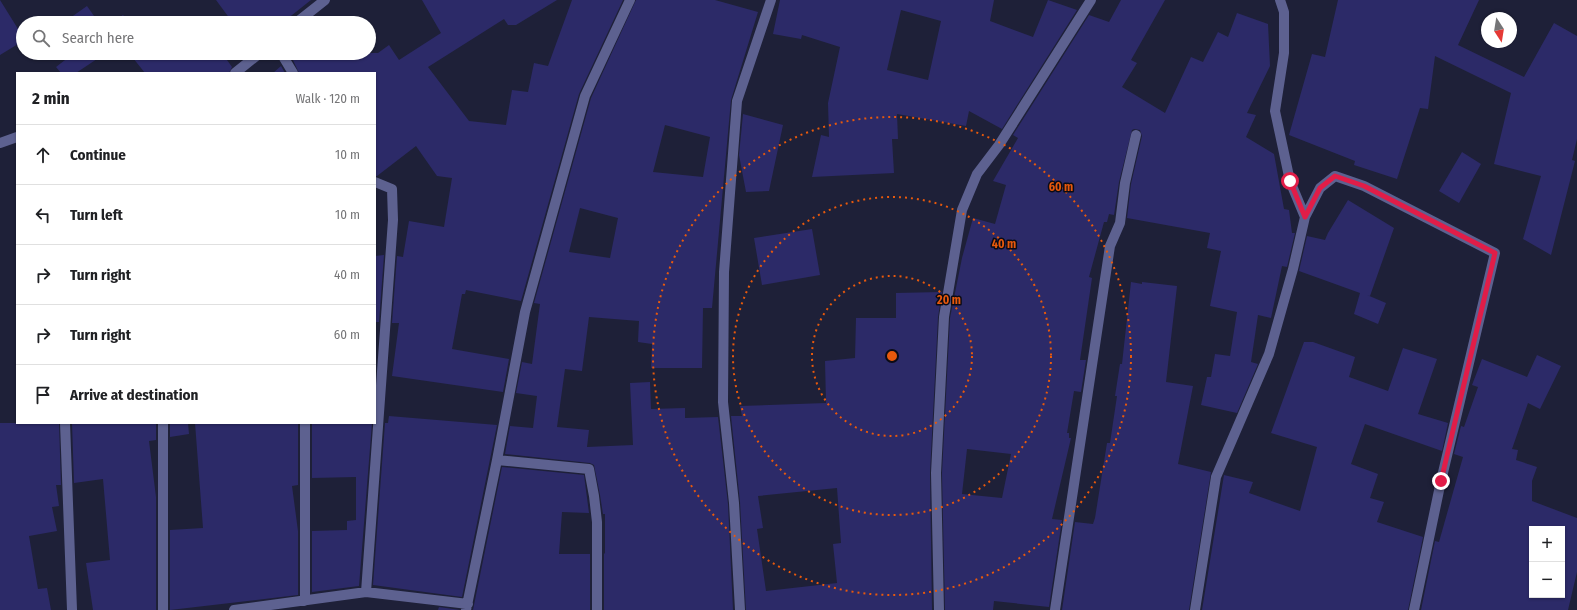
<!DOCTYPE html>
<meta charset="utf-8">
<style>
body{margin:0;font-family:"Fira Sans Condensed",sans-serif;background:#f2f2f2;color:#202124}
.controls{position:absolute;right:12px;bottom:12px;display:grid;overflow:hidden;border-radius:0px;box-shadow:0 1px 3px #0004}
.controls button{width:36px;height:36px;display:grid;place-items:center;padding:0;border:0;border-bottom:1px solid #e0e0e0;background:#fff;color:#202124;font:20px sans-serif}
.compass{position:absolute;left:1481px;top:12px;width:36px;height:36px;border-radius:50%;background:#fff;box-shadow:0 1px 3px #0004;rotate:168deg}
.stop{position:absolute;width:12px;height:12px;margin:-9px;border:3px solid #e11d48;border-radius:50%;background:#fff}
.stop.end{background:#e11d48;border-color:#fff;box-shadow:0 1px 4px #0008}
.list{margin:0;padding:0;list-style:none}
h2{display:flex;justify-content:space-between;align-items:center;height:52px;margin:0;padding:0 16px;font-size:17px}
h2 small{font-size:13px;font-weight:400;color:#757577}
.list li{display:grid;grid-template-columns:26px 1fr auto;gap:12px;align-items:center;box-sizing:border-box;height:60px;padding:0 16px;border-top:1px solid #e0e0e0}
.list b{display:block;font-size:15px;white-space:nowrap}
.list em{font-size:13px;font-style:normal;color:#757577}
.icon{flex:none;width:22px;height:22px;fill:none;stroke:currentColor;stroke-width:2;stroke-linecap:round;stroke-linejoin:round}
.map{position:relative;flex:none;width:1577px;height:610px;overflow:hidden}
.search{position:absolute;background:#fff;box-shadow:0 1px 3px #0004;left:16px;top:16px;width:360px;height:44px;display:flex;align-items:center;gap:10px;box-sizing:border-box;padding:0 14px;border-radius:22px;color:#757577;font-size:15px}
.panel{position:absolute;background:#fff;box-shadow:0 1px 3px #0004;left:16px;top:72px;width:360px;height:352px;border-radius:0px}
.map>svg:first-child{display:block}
</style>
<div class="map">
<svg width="1577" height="610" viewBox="0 0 1577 610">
<rect width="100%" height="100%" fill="#1e2038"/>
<path fill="#2c2a68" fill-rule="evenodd" d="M 0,0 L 23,37 L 23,41 L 0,55 Z
M 216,0 L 311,0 L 282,23 L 233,23 Z
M 422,0 L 557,0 L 516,25 L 508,25 L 504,19 L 428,67 L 469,121 L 506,125 L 512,90 L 528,92 L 534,63 L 548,66 L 572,0 L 623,0 L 579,94 L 521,301 L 466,290 L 465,294 L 462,294 L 452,349 L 509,359 L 503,392 L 392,376 L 399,323 L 392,323 L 397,256 L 403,257 L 409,221 L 444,227 L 452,178 L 437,176 L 416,146 L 377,176 L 375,176 L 375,73 L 299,73 L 292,58 L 298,53 L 378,53 L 389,45 L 399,60 L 441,33 Z
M 636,0 L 715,0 L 758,12 L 731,100 L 712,308 L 703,308 L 702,368 L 651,368 L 652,344 L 638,342 L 639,321 L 589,317 L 582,371 L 565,369 L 557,427 L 589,430 L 587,447 L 633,445 L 630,383 L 650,382 L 651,409 L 685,408 L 685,418 L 718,417 L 728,504 L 733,610 L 604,610 L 604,554 L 605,553 L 605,514 L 603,514 L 600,495 L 594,465 L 590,463 L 505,454 L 510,426 L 533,428 L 537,396 L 516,393 L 522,362 L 532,364 L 540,304 L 534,303 L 591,98 ZM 665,125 L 710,137 L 703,177 L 653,172 ZM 580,208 L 618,218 L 610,258 L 569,252 Z
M 780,0 L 994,0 L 990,21 L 1033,37 L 1048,0 L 1077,10 L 1002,129 L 969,111 L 966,126 L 897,114 L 898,139 L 892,139 L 894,173 L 812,177 L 821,135 L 829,137 L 828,103 L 840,47 L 802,35 L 801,39 L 773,34 ZM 901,10 L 941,21 L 928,80 L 887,70 Z
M 1121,0 L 1165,0 L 1131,60 L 1137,63 L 1122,87 L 1165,113 L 1191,57 L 1203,62 L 1218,32 L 1228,37 L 1237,13 L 1268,24 L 1270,66 L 1247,113 L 1256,115 L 1246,137 L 1274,154 L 1284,209 L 1289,210 L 1292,233 L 1295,233 L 1287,267 L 1282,266 L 1271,318 L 1258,315 L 1251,362 L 1258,364 L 1237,413 L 1201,405 L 1207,377 L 1211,377 L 1215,354 L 1230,356 L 1237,312 L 1210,306 L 1221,251 L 1207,248 L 1210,233 L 1127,218 L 1131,184 L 1142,136 L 1140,130 L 1134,129 L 1132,130 L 1119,182 L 1114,215 L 1109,214 L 1107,222 L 1104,222 L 1089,277 L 1092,278 L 1080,360 L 1086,360 L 1081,392 L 1074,391 L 1067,433 L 1069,433 L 1069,438 L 1071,438 L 1052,519 L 1062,520 L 1049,607 L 994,601 L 993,610 L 945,610 L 942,473 L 950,318 L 962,258 L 973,218 L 995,224 L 1006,185 L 993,181 L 1018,138 L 1013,135 L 1089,15 L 1109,22 ZM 967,449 L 1011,454 L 1002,498 L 962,494 Z
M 1338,0 L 1479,0 L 1458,45 L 1524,77 L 1554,23 L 1577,36 L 1577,139 L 1572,160 L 1575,161 L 1551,255 L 1523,239 L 1541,176 L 1494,164 L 1511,93 L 1435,56 L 1428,109 L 1420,108 L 1397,179 L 1354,165 L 1355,161 L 1289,135 L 1312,54 L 1325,57 Z
M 87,6 L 99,23 L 73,23 L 70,18 Z
M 123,15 L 130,23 L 112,23 Z
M 74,53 L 106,53 L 76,73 L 61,73 L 56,67 Z
M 129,53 L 222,53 L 232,67 L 229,73 L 145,73 Z
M 281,66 L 285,73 L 273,73 Z
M 743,114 L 783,125 L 769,191 L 746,192 L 739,155 Z
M 1462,152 L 1481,164 L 1459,203 L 1439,191 Z
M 1348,200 L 1394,228 L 1370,296 L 1367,295 L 1386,303 L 1378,324 L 1354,314 L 1360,293 L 1299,271 L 1307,236 L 1325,240 L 1328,233 Z
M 812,229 L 820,275 L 762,285 L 754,238 Z
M 384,255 L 379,322 L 375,322 L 375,256 Z
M 1131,282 L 1142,284 L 1142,282 L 1177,286 L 1166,382 L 1193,386 L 1178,464 L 1211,472 L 1189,610 L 1062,610 L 1075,522 L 1093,524 L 1095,518 L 1107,443 L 1110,443 L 1117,396 L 1115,396 L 1120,364 L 1122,364 Z
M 942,292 L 938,317 L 930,473 L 932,610 L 746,610 L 740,502 L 731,416 L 742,416 L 740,406 L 826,403 L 825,361 L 855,358 L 856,318 L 896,318 L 896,293 ZM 837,488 L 841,543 L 833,544 L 837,583 L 766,591 L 757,529 L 763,528 L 758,496 Z
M 1304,342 L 1313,342 L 1355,357 L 1349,377 L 1388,391 L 1403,348 L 1437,359 L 1418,414 L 1448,423 L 1442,451 L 1365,424 L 1351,464 L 1378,474 L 1370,498 L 1384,502 L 1377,522 L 1423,537 L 1408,610 L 1202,610 L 1224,475 L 1253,482 L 1249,493 L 1300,511 L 1317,447 L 1271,433 Z
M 1537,355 L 1561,366 L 1540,409 L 1528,403 L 1512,449 L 1518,450 L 1516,460 L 1537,467 L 1532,481 L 1532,501 L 1577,518 L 1577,572 L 1568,610 L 1421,610 L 1435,541 L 1439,542 L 1463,457 L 1454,454 L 1461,426 L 1464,427 L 1478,387 L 1472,385 L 1482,359 L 1527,377 ZM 1532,529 L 1562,529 L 1562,595 L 1532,595 Z
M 389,416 L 497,425 L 462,597 L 373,585 L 385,423 L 388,423 Z
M 0,423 L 59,423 L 61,485 L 56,485 L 59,506 L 52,507 L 57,531 L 29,536 L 38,589 L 47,588 L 51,610 L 0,610 Z
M 72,423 L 156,423 L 156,440 L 149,441 L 156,497 L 156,610 L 93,610 L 86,563 L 110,560 L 103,479 L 74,483 Z
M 170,423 L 188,423 L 189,434 L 170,437 Z
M 195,423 L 298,423 L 298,485 L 292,486 L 298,531 L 298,595 L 170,610 L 170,530 L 203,528 Z
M 312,423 L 372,423 L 359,586 L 312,592 L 312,531 L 347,530 L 347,521 L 356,520 L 356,477 L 312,478 Z
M 502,467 L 584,475 L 589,513 L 562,512 L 559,554 L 590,554 L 590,610 L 473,610 Z
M 439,607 L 460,610 L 438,610 Z"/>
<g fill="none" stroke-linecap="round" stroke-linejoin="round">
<path stroke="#5d6190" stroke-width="10" d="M 1280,0 L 1284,12 L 1284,53 L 1275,111 L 1290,181 L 1305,217
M 296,23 L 325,0
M 281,53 L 293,73
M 235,73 L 260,53
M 0,143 L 17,137
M 65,423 L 72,610
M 163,423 L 163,610
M 497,460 L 589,469 L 594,496 L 597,522 L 597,610
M 366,592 L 393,220 L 392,189 L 375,182
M 305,601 L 305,423
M 234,610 L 366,592 L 468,604
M 466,610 L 497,460 L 525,312 L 585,96 L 630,0
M 740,610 L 734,503 L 723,402 L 724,272 L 737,101 L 771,0
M 939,610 L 936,473 L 944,317 L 962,210 L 977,174 L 999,145 L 1091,0
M 1055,610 L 1110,246 L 1120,223 L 1125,183 L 1136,135
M 1195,610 L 1216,477 L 1269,354 L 1293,269 L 1305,217 L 1320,188 L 1335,176 L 1364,186 L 1495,253 L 1441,481 L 1414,610"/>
</g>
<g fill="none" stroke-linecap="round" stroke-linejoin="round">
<path stroke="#e11d48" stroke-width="5" d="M 1290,181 L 1305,217 L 1320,188 L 1335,176 L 1364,186 L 1495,253 L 1441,481"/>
</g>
<g fill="none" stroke="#e8590c" stroke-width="2" stroke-dasharray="2 4">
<circle cx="892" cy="356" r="80"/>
<circle cx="892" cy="356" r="159"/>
<circle cx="892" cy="356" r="239"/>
</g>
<circle cx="892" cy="356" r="6" fill="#e8590c" stroke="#0a0b16" stroke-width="2"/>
<g font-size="12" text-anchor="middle" font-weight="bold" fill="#e8590c" stroke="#0a0b16" stroke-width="3" stroke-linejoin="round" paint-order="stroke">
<text x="1061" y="191">60 m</text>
<text x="1004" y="248">40 m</text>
<text x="949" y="304">20 m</text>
</g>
</svg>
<div class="controls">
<button>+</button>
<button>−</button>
</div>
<svg class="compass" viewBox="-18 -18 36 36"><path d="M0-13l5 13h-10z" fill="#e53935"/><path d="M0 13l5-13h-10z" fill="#757577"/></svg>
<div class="stop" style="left:1290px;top:181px"></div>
<div class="stop end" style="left:1441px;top:481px"></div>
<div class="search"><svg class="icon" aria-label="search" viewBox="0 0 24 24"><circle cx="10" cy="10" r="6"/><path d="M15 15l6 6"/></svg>Search here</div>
<section class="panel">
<h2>2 min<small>Walk · 120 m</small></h2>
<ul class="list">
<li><svg class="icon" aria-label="ahead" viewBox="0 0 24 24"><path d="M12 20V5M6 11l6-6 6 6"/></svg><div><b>Continue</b></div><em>10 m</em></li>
<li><svg class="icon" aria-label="left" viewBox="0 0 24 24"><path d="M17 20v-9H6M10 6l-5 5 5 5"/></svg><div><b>Turn left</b></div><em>10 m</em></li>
<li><svg class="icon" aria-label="right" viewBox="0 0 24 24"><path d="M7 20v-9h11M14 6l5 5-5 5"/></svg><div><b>Turn right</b></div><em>40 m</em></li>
<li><svg class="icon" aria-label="right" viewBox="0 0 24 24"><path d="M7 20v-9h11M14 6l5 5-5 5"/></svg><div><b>Turn right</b></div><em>60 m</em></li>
<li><svg class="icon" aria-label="arrive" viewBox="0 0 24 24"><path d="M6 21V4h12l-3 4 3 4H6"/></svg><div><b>Arrive at destination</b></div></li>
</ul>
</section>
</div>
